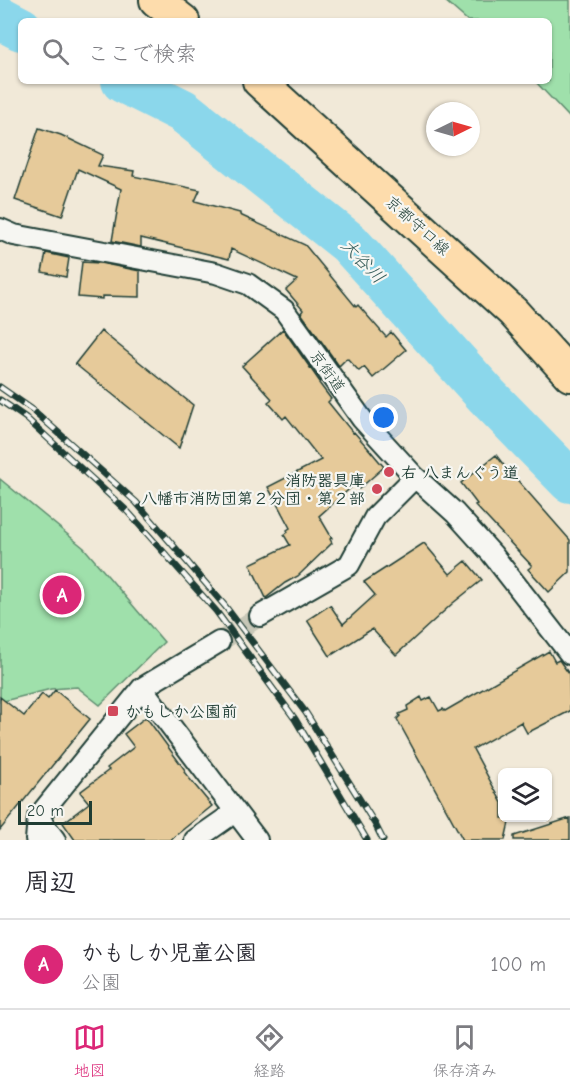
<!DOCTYPE html>
<html lang="ja">
<meta charset="utf-8">
<style>
body{margin:0;font-family:"Comic Neue","Klee One",sans-serif;background:#f7f7f7;color:#2b2b33}
.controls{position:absolute;right:18px;bottom:18px;display:grid;overflow:hidden;border-radius:9px;box-shadow:0 2px 4px #0004}
.controls button{width:54px;height:54px;display:grid;place-items:center;padding:0;border:0;border-bottom:2px solid #e1e1e2;background:#fff;color:#2b2b33;font:30px sans-serif}
.compass{position:absolute;left:426px;top:102px;width:54px;height:54px;border-radius:50%;background:#fff;box-shadow:0 2px 4px #0004;rotate:85deg}
.scale{position:absolute;left:18px;bottom:15px;width:74px;box-sizing:border-box;padding-left:6px;border:3px solid #1f3d34;border-top:0;font-size:16px;line-height:21px;white-space:nowrap;color:#1f3d34;-webkit-text-stroke:4px #f6f6f2;paint-order:stroke}
.you{position:absolute;left:384px;top:418px;width:21px;height:21px;margin:-15px;border:4px solid #fff;border-radius:50%;background:#1a73e8;box-shadow:0 0 0 9px #1a73e833}
.badge{display:grid;place-items:center;width:39px;height:39px;border-radius:50%;background:#db2777;color:#fff;font-size:20px;font-weight:700}
.pin{position:absolute;translate:-50% -50%;border:3px solid #fff;box-shadow:0 2px 6px #0006}
.list{margin:0;padding:0;list-style:none}
h2{display:flex;justify-content:space-between;align-items:center;height:78px;margin:0;padding:0 24px;font-size:26px}
h2 small{font-size:20px;font-weight:400;color:#7c7c81}
.list li{display:grid;grid-template-columns:39px 1fr auto;gap:18px;align-items:center;box-sizing:border-box;height:90px;padding:0 24px;border-top:2px solid #e1e1e2}
.list b{display:block;font-size:22px;white-space:nowrap}
.list p{margin:0;font-size:20px;white-space:nowrap;color:#7c7c81}
.list em{font-size:20px;font-style:normal;color:#7c7c81}
.icon{flex:none;width:33px;height:33px;fill:none;stroke:currentColor;stroke-width:2;stroke-linecap:round;stroke-linejoin:round}
.map{position:relative;flex:none;width:570px;height:840px;overflow:hidden}
.search{position:absolute;background:#fff;box-shadow:0 2px 4px #0004;left:18px;right:18px;top:18px;height:66px;display:flex;align-items:center;gap:15px;box-sizing:border-box;padding:0 21px;border-radius:9px;color:#7c7c81;font-size:22px}
.sheet{height:168px;background:#fff}
nav{display:flex;justify-content:space-around;align-items:center;box-sizing:border-box;height:84px;border-top:2px solid #e1e1e2;background:#fff;font-size:16px;color:#7c7c81}
nav a{display:grid;justify-items:center;gap:3px}
nav .on{color:#db2777}
.map>svg:first-child{display:block}
</style>
<div class="map">
<svg width="570" height="840" viewBox="0 0 570 840">
<rect width="100%" height="100%" fill="#f1e9d8"/>
<filter id="ink" filterUnits="userSpaceOnUse"><feTurbulence type="fractalNoise" baseFrequency=".0167" numOctaves="2"/><feDisplacementMap in="SourceGraphic" scale="12" xChannelSelector="R" yChannelSelector="G"/><feConvolveMatrix kernelMatrix="1 2 1 2 8 2 1 2 1" color-interpolation-filters="sRGB"/></filter>
<g filter="url(#ink)">
<path fill="#9fe0ab" stroke="#5f8e70" stroke-width="1.5" d="M 444,0 L 570,0 L 570,118 L 535,81 L 549,81 L 549,21 L 468,21 Z
M 0,479 L 84,548 L 164,642 L 100,705 L 77,687 L 51,689 L 0,702 Z"/>
<g fill="none" stroke-linecap="round" stroke-linejoin="round">
<path stroke="#8bd7eb" stroke-width="44" d="M 0,18 L 21,29
M 123,81 L 183,111 L 349,243 L 487,396 L 570,481"/>
</g>
<path fill="#e6ca9a" stroke="#1f3d34" stroke-width="1.5" d="M 39,128 L 61,135 L 103,155 L 98,166 L 134,171 L 133,176 L 200,190 L 195,201 L 240,213 L 240,215 L 305,245 L 356,307 L 358,305 L 386,337 L 391,332 L 406,350 L 373,378 L 364,367 L 359,371 L 347,358 L 339,366 L 301,313 L 303,310 L 286,290 L 297,280 L 231,249 L 229,259 L 141,238 L 141,247 L 112,241 L 121,189 L 78,169 L 62,216 L 15,200 Z
M 46,253 L 69,258 L 66,277 L 42,272 Z
M 82,262 L 100,263 L 140,271 L 140,297 L 102,296 L 102,299 L 78,297 Z
M 283,329 L 320,382 L 319,383 L 331,399 L 328,402 L 353,433 L 354,432 L 368,448 L 384,467 L 359,489 L 355,484 L 319,516 L 332,538 L 330,539 L 332,543 L 298,576 L 285,583 L 266,598 L 250,564 L 290,545 L 284,535 L 288,532 L 287,530 L 290,528 L 268,487 L 321,460 L 286,416 L 283,419 L 268,402 L 272,399 L 242,366 Z
M 101,331 L 193,405 L 179,448 L 75,364 Z
M 496,455 L 512,476 L 513,475 L 570,540 L 570,572 L 549,592 L 528,569 L 532,566 L 475,505 L 477,504 L 461,483 Z
M 424,543 L 450,574 L 466,561 L 482,580 L 453,603 L 396,655 L 372,629 L 330,656 L 307,620 L 330,605 L 343,624 L 375,595 L 364,582 Z
M 549,651 L 555,662 L 559,660 L 569,674 L 570,711 L 527,733 L 521,722 L 473,749 L 502,803 L 502,818 L 510,818 L 505,840 L 463,840 L 397,719 L 400,716 L 399,714 L 408,710 L 407,706 L 421,697 L 423,701 L 431,697 L 439,711 L 443,709 L 445,711 Z
M 55,690 L 90,719 L 0,830 L 0,697 L 24,716 L 42,694 L 48,699 Z
M 146,717 L 185,770 L 184,772 L 212,806 L 170,840 L 75,840 L 63,823 L 89,803 L 80,792 L 109,770 L 107,768 L 134,747 L 124,734 Z
M 570,818 L 570,840 L 514,840 L 514,836 Z"/>
<g fill="none" stroke-linecap="round" stroke-linejoin="round">
<path stroke="#c7c7b7" stroke-width="20" stroke-dasharray="20 10" stroke-linecap="butt" d="M 219,642 L 260,616"/>
<g stroke="#1f3d34" stroke-width="24">
<path id="minor" d="M 0,229 L 14,235 L 216,273 L 248,284 L 284,310 L 362,419 L 415,477 L 455,513 L 492,554 L 570,654
M 260,616 L 349,565 L 375,517 L 415,477
M 142,688 L 257,840
M 38,817 L 55,840
M 36,840 L 38,817 L 142,688 L 219,642
M 195,840 L 235,812"/>
</g>
<g stroke="#1f3d34" stroke-width="36">
<path id="primary" d="M 156,0 L 183,21
M 259,81 L 513,312 L 570,375"/>
</g>
<use href="#minor" stroke="#f6f6f2" stroke-width="20"/>
<use href="#primary" stroke="#fddcac" stroke-width="32"/>
<g stroke="#1f3d34" stroke-width="7">
<path id="rail" d="M 0,387 L 33,410 L 136,502 L 225,606 L 306,713 L 375,824 L 383,840
M 0,400 L 26,418 L 128,512 L 216,611 L 295,719 L 367,840"/>
</g>
<use href="#rail" stroke="#f6f6f2" stroke-width="4.5" stroke-dasharray="14" stroke-linecap="butt"/>
</g>
</g>
<g fill="#d1495b" stroke="#f6f6f2" stroke-width="2">
<circle cx="389" cy="472" r="6"/>
<circle cx="377" cy="489" r="6"/>
<rect x="107" y="705" width="12" height="12" rx="3"/>
</g>
<g text-anchor="middle" stroke-width="4.5" stroke-linejoin="round" paint-order="stroke">
<g font-size="16" fill="#1f3d34" stroke="#f6f6f2">
<text transform="translate(418 225) rotate(42)" y="6">京都守口線</text>
<text transform="translate(328 371) rotate(54)" y="6">京街道</text>
</g>
<g font-size="16" font-weight="bold" fill="#1f3d34" stroke="#f6f6f2" text-anchor="start">
<text x="401" y="478">右 八まんぐう道</text>
<text x="365" y="486" text-anchor="end">消防器具庫<tspan x="365" dy="18">八幡市消防団第２分団・第２部</tspan></text>
<text x="125" y="717">かもしか公園前</text>
</g>
<g font-size="18" font-style="italic" fill="#355c59" stroke="#f6f6f2">
<text transform="translate(363 261) rotate(46)" y="6">大谷川</text>
</g>
</g>
</svg>
<div class="controls">
<button><svg class="icon" aria-label="layers" viewBox="0 0 24 24"><path d="M12 4l9 5-9 5-9-5zM3 14l9 5 9-5"/></svg></button>
</div>
<svg class="compass" viewBox="-18 -18 36 36"><path d="M0-13l5 13h-10z" fill="#e53935"/><path d="M0 13l5-13h-10z" fill="#7c7c81"/></svg>
<div class="scale">20 m</div>
<div class="you"></div>
<div class="pin badge" style="left:62px;top:595px">A</div>
<div class="search"><svg class="icon" aria-label="search" viewBox="0 0 24 24"><circle cx="10" cy="10" r="6"/><path d="M15 15l6 6"/></svg>ここで検索</div>
</div>
<section class="sheet">
<h2>周辺<small></small></h2>
<ul class="list">
<li><span class="badge">A</span><div><b>かもしか児童公園</b><p>公園</p></div><em>100 m</em></li>
</ul>
</section>
<nav>
<a class="on"><svg class="icon" aria-label="map" viewBox="0 0 24 24"><path d="M3 6l6-2 6 2 6-2v14l-6 2-6-2-6 2zM9 4v14M15 6v14"/></svg>地図</a>
<a><svg class="icon" aria-label="directions" viewBox="0 0 24 24"><path d="M12 3l9 9-9 9-9-9zM9 14v-3h6M13 9l2 2-2 2"/></svg>経路</a>
<a><svg class="icon" aria-label="saved" viewBox="0 0 24 24"><path d="M7 4h10v16l-5-4-5 4z"/></svg>保存済み</a>
</nav>
